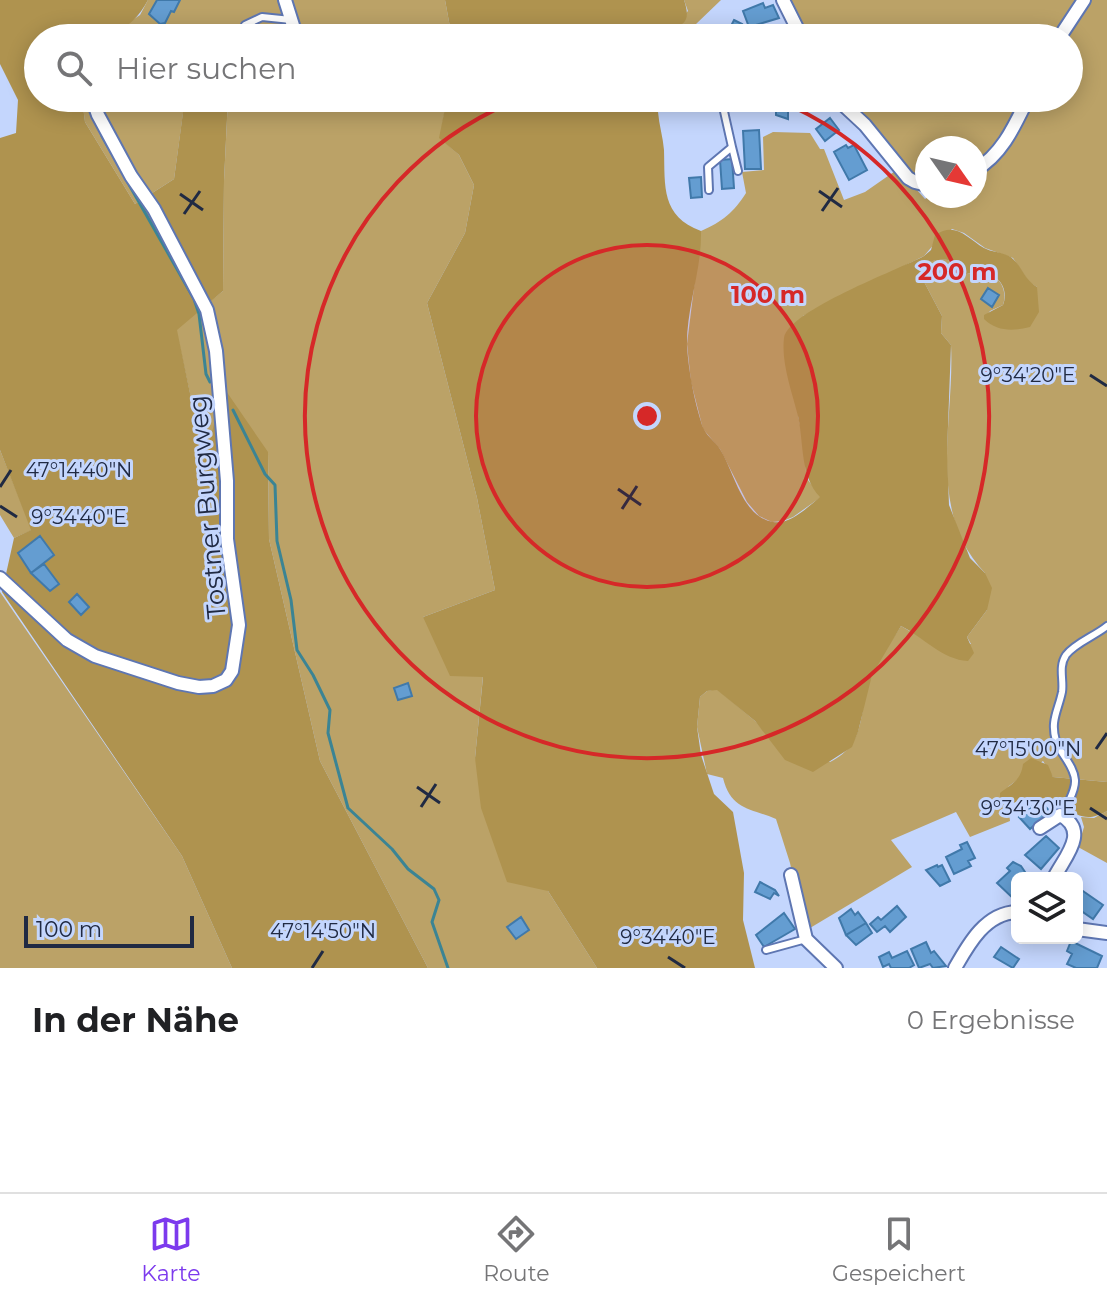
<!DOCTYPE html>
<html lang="de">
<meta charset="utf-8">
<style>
body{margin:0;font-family:Montserrat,sans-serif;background:#f6f6f6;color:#202124}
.controls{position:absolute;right:24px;bottom:24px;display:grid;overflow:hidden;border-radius:12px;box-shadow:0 4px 20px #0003}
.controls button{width:72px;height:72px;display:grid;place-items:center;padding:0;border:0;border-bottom:2px solid #e0e0e0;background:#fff;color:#202124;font:40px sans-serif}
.compass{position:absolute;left:915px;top:136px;width:72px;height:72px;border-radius:50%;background:#fff;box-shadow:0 4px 20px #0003;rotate:124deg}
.scale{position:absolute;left:24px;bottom:20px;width:170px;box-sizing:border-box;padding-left:8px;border:4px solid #202a43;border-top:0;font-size:22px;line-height:28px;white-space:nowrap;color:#202a43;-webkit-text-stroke:6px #c4d6fd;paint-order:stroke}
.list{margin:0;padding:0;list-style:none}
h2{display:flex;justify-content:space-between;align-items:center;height:104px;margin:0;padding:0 32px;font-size:34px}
h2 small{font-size:26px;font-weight:400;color:#757577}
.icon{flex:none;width:44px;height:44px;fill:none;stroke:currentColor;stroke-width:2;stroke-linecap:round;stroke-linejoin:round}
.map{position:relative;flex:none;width:1107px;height:968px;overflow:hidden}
.search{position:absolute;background:#fff;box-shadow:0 4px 20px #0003;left:24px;right:24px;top:24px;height:88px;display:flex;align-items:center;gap:20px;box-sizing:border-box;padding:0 28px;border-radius:44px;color:#757577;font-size:30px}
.sheet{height:224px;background:#fff}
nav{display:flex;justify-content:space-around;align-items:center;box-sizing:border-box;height:112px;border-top:2px solid #e0e0e0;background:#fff;font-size:22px;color:#757577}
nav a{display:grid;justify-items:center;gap:4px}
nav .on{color:#7c3aed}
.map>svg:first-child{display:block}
</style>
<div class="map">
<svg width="1107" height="968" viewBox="0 0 1107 968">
<rect width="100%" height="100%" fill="#c4d6fd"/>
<path fill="#bba267" d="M 148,0 L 445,0 L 452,38 L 106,38 L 140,15 Z
M 684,0 L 721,0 L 696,24 L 677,38 L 657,38 L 660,34 L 668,32 L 688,11 Z
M 786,0 L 1077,0 L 1056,38 L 805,38 Z
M 1089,0 L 1107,0 L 1107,782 L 1053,777 L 1043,761 L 1009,786 L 1000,799 L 1008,804 L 1010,821 L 970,837 L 956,812 L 891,840 L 912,867 L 805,931 L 790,863 L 776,819 C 750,808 731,810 723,778 L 707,774 L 697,727 L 700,697 L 707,691 L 717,689 L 755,721 L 770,738 L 830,762 C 869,743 857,710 872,675 C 879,658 891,642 901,626 L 913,633 L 971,644 L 967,637 L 987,610 L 985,573 C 925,510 955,422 951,345 L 941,333 L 942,316 L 921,276 C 921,260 935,259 948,260 C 952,265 955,272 961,274 C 967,275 969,273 975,272 C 996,270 1009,287 1003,305 L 990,311 L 984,319 L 1037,287 L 1029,282 L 1013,258 L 985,248 L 964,233 L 952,229 L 935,243 L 924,256 L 803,316 L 798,415 L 804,445 L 806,472 L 808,480 L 821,497 L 793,517 L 783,521 L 772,522 L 759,516 L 747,502 L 720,449 L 703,429 L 691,382 L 687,344 L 701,231 C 722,222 734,212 746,193 L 742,172 L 764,170 L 763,137 L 773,132 L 810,133 L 820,149 L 824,149 L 844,200 L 865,192 L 898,169 L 925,199 L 929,196 L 975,196 L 975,173 L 1031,98 L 1069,98 L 1069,38 L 1062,38 Z
M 82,98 L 200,98 L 184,106 L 174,179 L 135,204 L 85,122 Z
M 228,98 L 447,98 L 440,138 L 459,155 L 474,185 L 465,233 L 427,303 L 477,498 L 495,590 L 423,617 L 483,676 L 475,758 L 548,891 L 597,968 L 428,968 L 320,761 L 269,539 L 268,452 L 205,463 L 176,329 L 223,291 L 224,181 Z
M 840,98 L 1025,98 L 1008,130 L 975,167 L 975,148 L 927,148 L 927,181 L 916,179 Z
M 0,450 L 32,530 L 14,538 L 0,515 Z
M 0,592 L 182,856 L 232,968 L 0,968 Z
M 1107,811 L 1107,863 L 1078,847 L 1084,827 L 1081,817 L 1094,818 Z"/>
<path fill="#af934f" d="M 0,0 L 148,0 C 123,47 84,38 38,38 L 38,98 L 82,98 L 85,122 L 135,204 L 174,179 L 184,105 L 228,98 L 224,181 L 223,291 L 177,330 L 204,461 L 224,388 L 268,452 L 269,539 L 320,761 L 428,968 L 232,968 L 182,856 L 2,592 L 14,538 L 31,530 L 0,450 L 0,138 L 16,133 L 18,100 L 0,64 Z
M 445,0 L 684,0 C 695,32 672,23 657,38 L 452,38 Z
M 447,98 L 698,98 L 688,110 L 668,101 L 658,112 C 659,125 663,137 664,150 C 665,187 661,216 701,231 C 702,270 686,308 687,347 C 689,373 694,400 702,425 C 705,435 715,441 720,449 C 734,471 742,517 773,522 C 790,525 808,507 820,497 C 800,476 804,444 798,416 C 792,392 781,363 784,338 C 789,310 898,270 924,256 L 931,250 L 935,235 C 956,221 967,238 984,248 C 993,253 1006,252 1013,259 C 1023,268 1024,279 1037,287 L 1039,312 L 1030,327 C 1014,331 997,332 984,319 L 984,315 L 1003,305 C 1010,287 996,270 974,272 C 969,273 967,275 961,274 C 955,272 952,264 948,260 C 935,259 921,261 921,276 L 942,316 L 941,333 L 951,345 L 947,453 L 949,505 L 970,558 L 985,573 L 992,588 L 987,610 L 967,637 L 974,653 L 968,661 C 943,660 923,637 901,626 L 872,675 L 858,732 L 852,747 L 813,772 L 785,760 L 755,721 L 717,690 L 707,691 L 700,697 L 697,727 L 701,755 L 714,794 L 733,812 L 744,873 L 743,920 L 755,968 L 597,968 L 548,891 L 507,882 L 481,808 L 475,758 L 483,677 L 450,676 L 423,617 L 495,590 L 477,498 L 427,303 L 465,233 L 474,185 L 459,155 L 439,138 Z
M 1031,758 L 1048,765 L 1053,777 L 1107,782 L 1107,811 C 1077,829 1068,801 1040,798 C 1030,797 1018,802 1008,804 L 1000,799 L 1000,793 C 1013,783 1021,780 1023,764 Z"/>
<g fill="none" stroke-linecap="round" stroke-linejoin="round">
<path stroke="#3b8494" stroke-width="3" d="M 102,136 L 124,175
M 127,181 L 194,299 L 199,314 L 206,374 L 210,382
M 233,410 L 265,474 L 275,485 L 277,541 L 291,600 L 297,650 L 313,675 L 330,710 L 328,733 L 348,808 L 392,849 L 408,869 L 434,889 L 439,900 L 432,922 L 448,968"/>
</g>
<path fill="#649dd1" stroke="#4079aa" stroke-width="2" d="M 157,0 L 180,0 L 174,12 L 171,11 L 165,23 L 160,24 L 149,14 Z
M 763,3 L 765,8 L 773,5 L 779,18 L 749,27 L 743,11 Z
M 734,20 L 742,24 L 740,28 L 758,38 L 735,38 L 738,31 L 730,28 Z
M 776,98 L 796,98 L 796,101 L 788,102 L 788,119 L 776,115 Z
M 830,118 L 839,130 L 825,141 L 816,129 Z
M 759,130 L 761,169 L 745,169 L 743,131 Z
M 846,145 L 848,148 L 854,145 L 867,170 L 849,180 L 834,152 Z
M 732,159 L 734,188 L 722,189 L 720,160 Z
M 701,177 L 702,197 L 691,198 L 689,178 Z
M 988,288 L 999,295 L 992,307 L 981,299 Z
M 40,536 L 54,555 L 31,573 L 18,553 Z
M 44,564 L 59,584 L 50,591 L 31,573 Z
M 77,594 L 89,607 L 81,615 L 69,602 Z
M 408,683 L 412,696 L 398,700 L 394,688 Z
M 1040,800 L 1050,812 L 1030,829 L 1019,817 Z
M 1046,836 L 1059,848 L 1041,869 L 1025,855 Z
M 967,842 L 975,858 L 968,861 L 971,866 L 954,874 L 946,857 L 962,849 L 960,845 Z
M 1013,862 L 1021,866 L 1029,878 L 1017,878 L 1017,902 L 997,883 L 1010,871 L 1007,868 Z
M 937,865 L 938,867 L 942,865 L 950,881 L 940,886 L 926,870 Z
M 760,882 L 775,890 L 779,896 L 774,893 L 770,899 L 755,892 Z
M 1080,889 L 1103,905 L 1093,919 L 1077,908 L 1077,893 Z
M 897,906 L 906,917 L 890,932 L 885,926 L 877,932 L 870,924 L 878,917 L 881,920 Z
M 851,909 L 855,915 L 858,912 L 866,923 L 846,935 L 839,918 Z
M 784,913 L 795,929 L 764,947 L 756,935 Z
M 521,917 L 529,930 L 516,939 L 507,927 Z
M 866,923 L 872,933 L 856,945 L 846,935 Z
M 1071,941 L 1102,956 L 1097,968 L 1076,968 L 1067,964 L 1072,954 L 1067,951 Z
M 926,942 L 931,953 L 934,951 L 946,966 L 933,968 L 930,964 L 919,968 L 911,949 Z
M 1001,947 L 1019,959 L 1013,968 L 994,957 Z
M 907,951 L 914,965 L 909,968 L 891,968 L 889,964 L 883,967 L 879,957 L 889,952 L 892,958 Z"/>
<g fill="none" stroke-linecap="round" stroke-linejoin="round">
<g stroke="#5e76b2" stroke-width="10">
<path id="lane" d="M 245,25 L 262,17 L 291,20
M 732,147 L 738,171
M 709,190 L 708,167 L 732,147 L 721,98
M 1064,815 C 1066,803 1076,792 1075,780 C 1074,765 1060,754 1056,741 C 1050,721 1058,711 1062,692 C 1064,680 1058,667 1066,655 C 1075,643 1095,636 1107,626
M 766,950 L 806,939"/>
</g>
<g stroke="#5e76b2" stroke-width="16">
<path id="street" d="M 285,0 L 297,38
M 783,0 L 802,38
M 1059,38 L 1084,0
M 174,98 C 194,106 214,101 234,98
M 836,98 L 865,125 L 908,178 L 915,182 L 927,185
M 975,170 C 1002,155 1015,125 1028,98
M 0,578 L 67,640 L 95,656 L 178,683 L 199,687 L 213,686 L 226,680 L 232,671 L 239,625 L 227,539 L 227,481 L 216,351 L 207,310 L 154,209 L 131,176 L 98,115 L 92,98
M 1040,828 L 1060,815 C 1091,831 1063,859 1054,878
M 791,875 L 806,939 L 836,968
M 1077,929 L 1107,933
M 955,968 C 969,943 986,913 1017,912"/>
</g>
<use href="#lane" stroke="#fff" stroke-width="6"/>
<use href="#street" stroke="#fff" stroke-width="12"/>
</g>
<path fill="none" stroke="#202a43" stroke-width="3" d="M 819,191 L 842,207M 180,194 L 203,210M 822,211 L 838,188M 184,214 L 200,191M 1090,375 L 1107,386M 0,487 L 11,470M 618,489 L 641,505M 0,506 L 17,517M 622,509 L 637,486M 1096,749 L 1107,733M 417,787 L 440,803M 421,807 L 436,784M 1090,808 L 1107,819M 668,957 L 685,968M 312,968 L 323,951"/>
<circle cx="647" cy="416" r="171" fill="#d62828" fill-opacity=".12"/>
<g fill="none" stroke="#d62828" stroke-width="4">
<circle cx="647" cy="416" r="171"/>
<path d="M775 99A342 342 0 1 1 519 99"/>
</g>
<g text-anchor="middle" stroke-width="6" stroke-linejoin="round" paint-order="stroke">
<g font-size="26" fill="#202a43" stroke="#c4d6fd">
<text transform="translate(207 507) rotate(-95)" y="9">Tostner Burgweg</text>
</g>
</g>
<g font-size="20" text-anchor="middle" fill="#202a43" stroke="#c4d6fd" stroke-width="6" stroke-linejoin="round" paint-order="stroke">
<text x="1028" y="382">9°34'20"E</text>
<text x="79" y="477">47°14'40"N</text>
<text x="79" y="524">9°34'40"E</text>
<text x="1028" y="756">47°15'00"N</text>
<text x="1028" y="815">9°34'30"E</text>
<text x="323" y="938">47°14'50"N</text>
<text x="668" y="944">9°34'40"E</text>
</g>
<circle cx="647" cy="416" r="12" fill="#d62828" stroke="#c4d6fd" stroke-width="4"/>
<g font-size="24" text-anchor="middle" font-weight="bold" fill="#d62828" stroke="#c4d6fd" stroke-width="6" stroke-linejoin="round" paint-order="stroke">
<text x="957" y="280">200 m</text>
<text x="768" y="303">100 m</text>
</g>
</svg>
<div class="controls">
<button><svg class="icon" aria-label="layers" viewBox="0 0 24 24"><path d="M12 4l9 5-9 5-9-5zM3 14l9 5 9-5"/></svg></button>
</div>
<svg class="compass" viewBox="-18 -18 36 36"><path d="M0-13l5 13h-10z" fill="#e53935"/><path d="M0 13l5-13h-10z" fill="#757577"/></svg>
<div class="scale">100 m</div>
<div class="search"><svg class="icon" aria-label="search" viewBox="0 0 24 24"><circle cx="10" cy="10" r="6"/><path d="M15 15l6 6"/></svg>Hier suchen</div>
</div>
<section class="sheet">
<h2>In der Nähe<small>0 Ergebnisse</small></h2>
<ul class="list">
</ul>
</section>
<nav>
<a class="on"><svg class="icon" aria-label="map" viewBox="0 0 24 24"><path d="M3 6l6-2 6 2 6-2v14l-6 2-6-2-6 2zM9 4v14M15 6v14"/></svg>Karte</a>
<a><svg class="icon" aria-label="directions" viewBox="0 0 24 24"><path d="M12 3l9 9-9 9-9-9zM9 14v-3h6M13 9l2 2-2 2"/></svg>Route</a>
<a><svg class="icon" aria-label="saved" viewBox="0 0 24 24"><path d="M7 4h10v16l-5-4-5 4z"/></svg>Gespeichert</a>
</nav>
